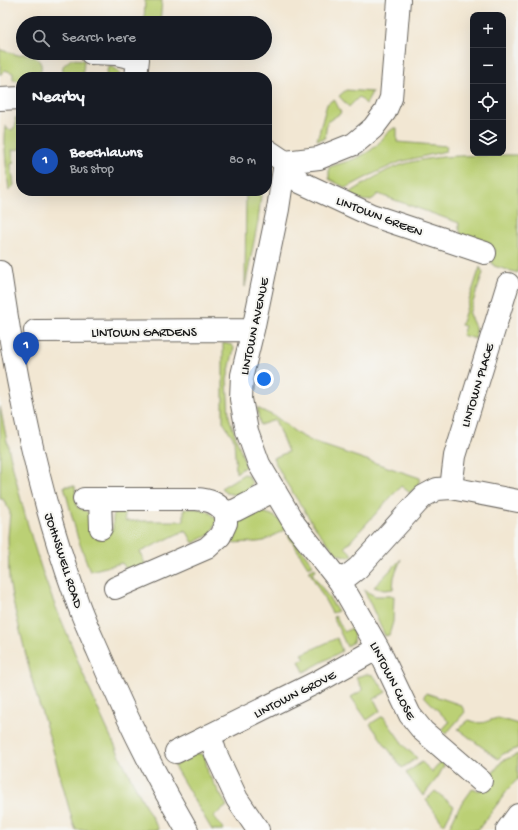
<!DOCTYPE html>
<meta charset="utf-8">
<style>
body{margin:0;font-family:"Gochi Hand",sans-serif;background:#20242c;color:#f1f3f6}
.controls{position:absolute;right:12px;top:12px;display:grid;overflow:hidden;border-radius:8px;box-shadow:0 4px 16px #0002}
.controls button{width:36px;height:36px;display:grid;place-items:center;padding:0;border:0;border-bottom:1px solid #363941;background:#171b24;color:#f1f3f6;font:20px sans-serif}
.you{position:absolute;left:264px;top:379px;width:14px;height:14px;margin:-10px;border:3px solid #fff;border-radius:50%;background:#1a73e8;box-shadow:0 0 0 6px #1a73e833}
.badge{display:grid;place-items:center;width:26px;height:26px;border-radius:50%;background:#db2777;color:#fff;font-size:13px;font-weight:700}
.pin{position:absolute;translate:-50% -33px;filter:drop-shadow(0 1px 2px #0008)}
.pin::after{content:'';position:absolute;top:21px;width:14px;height:12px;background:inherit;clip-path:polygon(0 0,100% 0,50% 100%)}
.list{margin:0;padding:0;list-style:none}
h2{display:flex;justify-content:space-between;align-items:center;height:52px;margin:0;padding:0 16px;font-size:17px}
h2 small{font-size:13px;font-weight:400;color:#9ea1a6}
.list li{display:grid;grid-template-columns:26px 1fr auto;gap:12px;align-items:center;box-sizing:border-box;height:72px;padding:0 16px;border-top:1px solid #363941}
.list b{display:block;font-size:15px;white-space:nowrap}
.list p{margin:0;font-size:13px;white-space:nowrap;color:#9ea1a6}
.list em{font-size:13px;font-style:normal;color:#9ea1a6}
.icon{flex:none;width:22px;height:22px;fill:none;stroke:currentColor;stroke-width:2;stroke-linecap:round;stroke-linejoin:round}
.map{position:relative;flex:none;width:518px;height:830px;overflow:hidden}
.search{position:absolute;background:#171b24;box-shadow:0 4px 16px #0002;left:16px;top:16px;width:256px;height:44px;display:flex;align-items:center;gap:10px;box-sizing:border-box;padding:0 14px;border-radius:22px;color:#9ea1a6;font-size:15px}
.panel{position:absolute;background:#171b24;box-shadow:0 4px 16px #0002;left:16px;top:72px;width:256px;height:124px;border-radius:16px}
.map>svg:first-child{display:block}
</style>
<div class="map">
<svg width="518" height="830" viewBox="0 0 518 830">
<rect width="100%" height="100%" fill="#f6f6f2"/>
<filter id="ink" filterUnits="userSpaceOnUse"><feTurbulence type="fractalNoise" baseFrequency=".025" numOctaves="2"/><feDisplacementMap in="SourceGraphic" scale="8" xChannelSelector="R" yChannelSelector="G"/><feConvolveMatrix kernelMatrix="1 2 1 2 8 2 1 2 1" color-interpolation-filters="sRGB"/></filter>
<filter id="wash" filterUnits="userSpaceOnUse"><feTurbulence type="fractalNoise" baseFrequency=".012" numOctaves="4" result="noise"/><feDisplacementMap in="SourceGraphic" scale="16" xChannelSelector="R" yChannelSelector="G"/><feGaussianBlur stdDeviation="0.9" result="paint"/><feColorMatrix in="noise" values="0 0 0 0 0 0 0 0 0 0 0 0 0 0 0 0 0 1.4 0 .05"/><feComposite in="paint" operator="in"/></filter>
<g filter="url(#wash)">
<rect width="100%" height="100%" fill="#f2e7d3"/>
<path fill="#bbd074" stroke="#6c7648" d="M 145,0 L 162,0 L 160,23 L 144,23 Z
M 0,47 L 1,50 L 18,55 C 25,52 38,56 41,64 C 42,67 40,73 40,77 L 21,77 L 21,81 L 13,80 L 13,73 L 5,70 L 0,75 Z
M 71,59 L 84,60 L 83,74 L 105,77 L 62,77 L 63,66 Z
M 108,67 L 112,67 L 118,71 L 120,77 L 106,77 Z
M 346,90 L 372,92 L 366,104 L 359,97 L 349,107 L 339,96 Z
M 334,99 L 341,113 L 327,122 L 325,138 L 317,140 L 327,104 Z
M 21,117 L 21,149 L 12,150 L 14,163 L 11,164 L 14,185 L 9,191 C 7,170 3,148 6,126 L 7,129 L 12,130 L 16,125 L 15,118 Z
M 394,128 L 397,128 L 397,142 L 447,146 L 446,151 L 400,162 L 375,173 L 346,188 L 329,179 L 329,167 C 345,162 363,158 376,146 C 382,140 386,133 394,128 Z
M 503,155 L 518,155 L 518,273 L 494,266 L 491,261 L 495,250 C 481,245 456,241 459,223 L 378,194 C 368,206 361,199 348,194 C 361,186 374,177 388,170 C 424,154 465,156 503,155 Z
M 246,191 L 261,191 L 261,195 L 258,221 L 245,287 Z
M 480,267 L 483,273 L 469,314 L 475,327 L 476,339 L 462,335 L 465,326 L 461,325 Z
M 223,343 L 232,345 L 234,348 L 227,380 L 229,417 L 246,466 L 236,473 L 234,439 L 223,422 Z
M 0,406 C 11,465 26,525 46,582 C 53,602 62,621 70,641 C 95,706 124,769 159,830 L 76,830 L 73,823 L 50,739 L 34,688 L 13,602 L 9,580 L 8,537 L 10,512 L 3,499 L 0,499 Z
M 257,408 L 276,417 L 298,434 L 313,442 L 420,478 L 418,485 L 410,493 L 401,486 L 345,547 L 353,555 L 349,557 L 337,554 L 317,530 L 285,481 L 273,458 L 288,452 L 275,420 L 260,425 Z
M 244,474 L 248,475 L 252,483 L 247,491 L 241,496 L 226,493 L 221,488 Z
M 64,486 L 75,486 L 77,507 C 91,512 92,516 95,530 L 113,530 C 113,518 111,511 124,509 L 125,521 L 184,521 L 184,509 C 198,508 210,508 217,521 L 211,534 L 193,543 L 186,530 L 140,552 L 146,566 L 134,571 L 127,570 L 122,563 L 90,571 L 78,539 Z
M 260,512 C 273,514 280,518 286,529 L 264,541 L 257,542 L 228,543 C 235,526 241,516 260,512 Z
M 290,534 L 313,565 L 308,567 L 288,535 Z
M 401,559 L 394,577 L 393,589 L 384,590 L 374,587 Z
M 315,568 L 316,570 L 312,573 L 338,611 L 332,613 L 309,571 Z
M 364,590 L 375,596 L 394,596 L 393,622 L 389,635 L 385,636 Z
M 336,616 L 344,632 L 352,628 L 354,632 L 353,642 L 347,647 L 333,617 Z
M 337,638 L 342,651 L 304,672 L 299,661 L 305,658 L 302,654 Z
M 367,674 L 373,675 L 386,692 L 374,699 L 380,711 L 367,720 L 351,697 L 363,690 L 356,677 Z
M 426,693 L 461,705 L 465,712 L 446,734 L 442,730 L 449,722 L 424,696 Z
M 383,716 L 405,747 L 417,758 L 402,768 L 370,724 Z
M 498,718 L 518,724 L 518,748 L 503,754 L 498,759 L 458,729 L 469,720 C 484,726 484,721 498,718 Z
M 195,753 L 201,754 L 205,757 L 208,773 L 227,806 L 214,816 L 224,830 L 212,830 L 174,766 Z
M 518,754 L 518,779 L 510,787 L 478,830 L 448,830 L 458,809 L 473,788 L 479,791 L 502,761 Z
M 442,761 L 444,766 L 438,777 L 423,796 L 406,773 L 422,762 L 432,772 Z
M 435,791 L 454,806 L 444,825 L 426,800 Z"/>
</g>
<g filter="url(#ink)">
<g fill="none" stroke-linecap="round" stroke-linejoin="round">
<g stroke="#67635c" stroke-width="24">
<path id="minor" d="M 91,53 L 116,54 L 138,59 L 136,77
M 0,99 L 21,98
M 267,150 L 285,162 L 319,158 L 354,144 L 373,128 L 385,112 L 391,98 L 399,0
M 285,162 L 278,209 L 253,330 L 242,375 L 241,399 L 247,431 L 259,464 L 295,525 L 340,582 L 358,568 L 418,502 L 424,496 L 437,489 L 451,488 L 518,501
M 285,162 L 300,182 L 371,215 L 485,253
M 0,272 C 16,381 37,490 75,595 C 81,614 90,633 98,651 C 124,713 153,772 187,830
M 35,331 L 253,330
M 451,488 L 455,456 L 508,284
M 84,499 L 196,499 C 210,500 216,502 226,513 L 226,523 L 220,536 L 207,548 L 115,588
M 100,500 L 101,528
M 226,513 L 236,510 L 275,490
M 340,582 L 378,648 L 410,715 L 423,731 L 481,781
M 210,735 L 216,754 L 237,799 L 258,830
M 176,752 L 319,681 L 378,648
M 507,830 L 518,815"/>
</g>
<use href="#minor" stroke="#fff" stroke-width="22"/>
</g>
</g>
<g text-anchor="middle" stroke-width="4" stroke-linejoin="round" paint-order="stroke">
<g font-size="13" fill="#1c1c1c" stroke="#f6f6f2">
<text transform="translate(380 215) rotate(21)" y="5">LINTOWN GREEN</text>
<text transform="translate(253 326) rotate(-78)" y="5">LINTOWN AVENUE</text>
<text x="144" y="336">LINTOWN GARDENS</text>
<text transform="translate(476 385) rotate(-73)" y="5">LINTOWN PLACE</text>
<text transform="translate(65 560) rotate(72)" y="5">JOHNSWELL ROAD</text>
<text transform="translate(394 680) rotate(63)" y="5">LINTOWN CLOSE</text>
<text transform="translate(294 693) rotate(-27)" y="5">LINTOWN GROVE</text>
</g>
</g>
</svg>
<div class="controls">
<button>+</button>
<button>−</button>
<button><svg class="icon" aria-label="locate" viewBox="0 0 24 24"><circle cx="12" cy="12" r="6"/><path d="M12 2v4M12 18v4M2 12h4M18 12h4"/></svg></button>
<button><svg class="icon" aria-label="layers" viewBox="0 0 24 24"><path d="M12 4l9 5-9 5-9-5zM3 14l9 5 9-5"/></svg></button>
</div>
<div class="you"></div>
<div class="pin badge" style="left:26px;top:365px;background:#1a4fb4">1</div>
<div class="search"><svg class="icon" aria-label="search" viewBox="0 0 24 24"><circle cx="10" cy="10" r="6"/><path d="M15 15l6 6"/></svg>Search here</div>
<section class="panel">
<h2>Nearby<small></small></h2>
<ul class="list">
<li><span class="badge" style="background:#1a4fb4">1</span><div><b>Beechlawns</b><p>Bus stop</p></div><em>80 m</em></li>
</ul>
</section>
</div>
